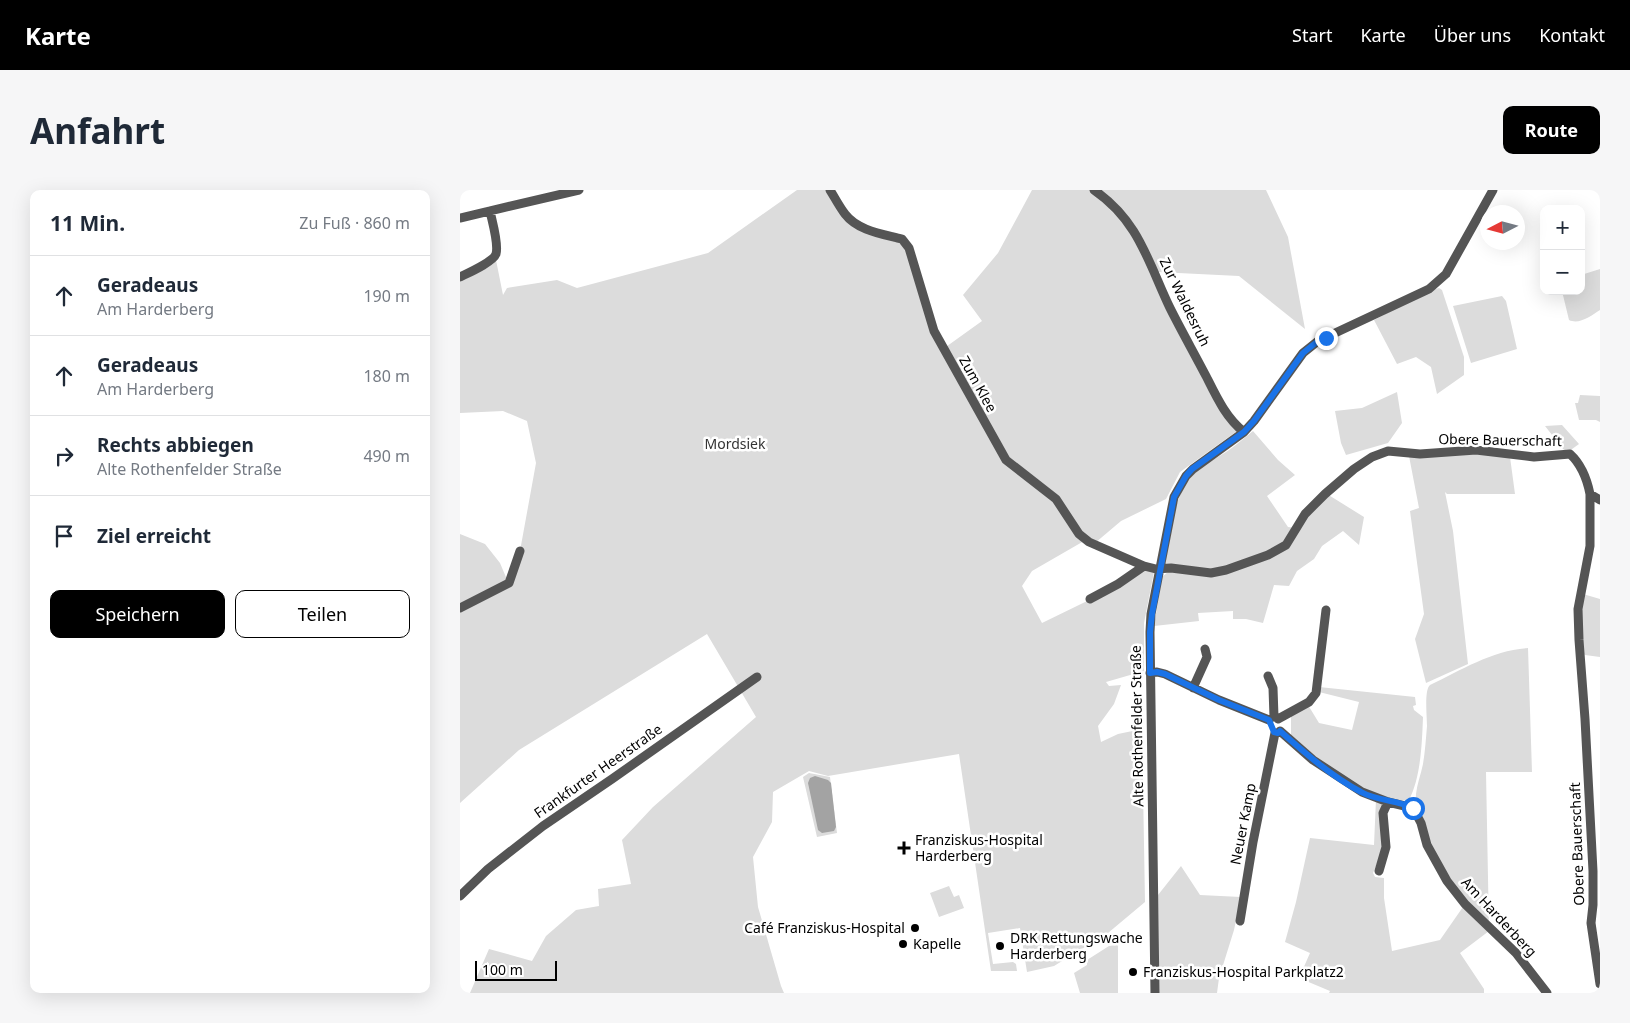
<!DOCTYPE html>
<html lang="de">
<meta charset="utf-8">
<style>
body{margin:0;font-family:"Noto Sans",sans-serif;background:#f6f6f7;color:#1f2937}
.controls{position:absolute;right:15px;top:15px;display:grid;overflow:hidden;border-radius:10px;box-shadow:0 5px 20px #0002}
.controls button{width:45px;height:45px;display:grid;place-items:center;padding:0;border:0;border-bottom:1px solid #e0e1e3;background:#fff;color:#1f2937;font:25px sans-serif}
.compass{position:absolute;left:1020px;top:15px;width:45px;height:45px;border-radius:50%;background:#fff;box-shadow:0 5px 20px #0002;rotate:264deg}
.scale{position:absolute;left:15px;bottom:12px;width:82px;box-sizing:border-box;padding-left:5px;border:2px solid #000;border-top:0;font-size:14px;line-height:18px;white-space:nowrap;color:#000;-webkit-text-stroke:4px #fff;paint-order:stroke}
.stop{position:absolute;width:15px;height:15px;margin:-11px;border:4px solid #1a73e8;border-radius:50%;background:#fff}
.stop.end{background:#1a73e8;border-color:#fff;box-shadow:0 1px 5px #0008}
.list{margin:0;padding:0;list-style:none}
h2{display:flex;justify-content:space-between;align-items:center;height:65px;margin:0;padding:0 20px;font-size:21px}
h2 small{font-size:16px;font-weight:400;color:#747a83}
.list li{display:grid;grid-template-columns:32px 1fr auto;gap:15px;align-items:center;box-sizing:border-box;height:80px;padding:0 20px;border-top:1px solid #e0e1e3}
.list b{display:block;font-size:19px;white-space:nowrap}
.list p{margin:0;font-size:16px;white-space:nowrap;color:#747a83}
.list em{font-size:16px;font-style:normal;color:#747a83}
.actions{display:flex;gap:10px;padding:15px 20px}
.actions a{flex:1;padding:11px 0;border:1px solid #000;border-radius:10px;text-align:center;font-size:18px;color:#000}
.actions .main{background:#000;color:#fff}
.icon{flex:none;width:28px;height:28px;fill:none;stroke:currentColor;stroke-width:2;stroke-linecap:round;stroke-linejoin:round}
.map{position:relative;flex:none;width:1140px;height:803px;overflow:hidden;border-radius:10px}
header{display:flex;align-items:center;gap:30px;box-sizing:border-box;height:70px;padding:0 25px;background:#000;color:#fff}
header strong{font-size:24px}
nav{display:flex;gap:28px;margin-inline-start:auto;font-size:18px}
.intro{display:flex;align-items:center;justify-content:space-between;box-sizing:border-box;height:120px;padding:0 30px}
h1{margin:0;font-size:35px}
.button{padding:12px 22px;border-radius:10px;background:#000;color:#fff;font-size:18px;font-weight:700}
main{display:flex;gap:30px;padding:0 30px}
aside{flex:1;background:#fff;border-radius:10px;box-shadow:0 5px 20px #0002}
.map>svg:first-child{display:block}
</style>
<header>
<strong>Karte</strong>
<nav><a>Start</a><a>Karte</a><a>Über uns</a><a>Kontakt</a></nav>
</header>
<div class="intro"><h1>Anfahrt</h1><a class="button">Route</a></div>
<main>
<aside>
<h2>11 Min.<small>Zu Fuß · 860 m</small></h2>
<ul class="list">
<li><svg class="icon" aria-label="ahead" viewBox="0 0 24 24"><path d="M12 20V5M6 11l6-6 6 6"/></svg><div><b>Geradeaus</b><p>Am Harderberg</p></div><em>190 m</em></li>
<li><svg class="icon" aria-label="ahead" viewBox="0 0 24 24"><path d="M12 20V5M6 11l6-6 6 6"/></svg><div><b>Geradeaus</b><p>Am Harderberg</p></div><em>180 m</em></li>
<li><svg class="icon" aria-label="right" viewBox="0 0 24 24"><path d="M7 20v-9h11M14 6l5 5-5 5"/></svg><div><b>Rechts abbiegen</b><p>Alte Rothenfelder Straße</p></div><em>490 m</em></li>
<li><svg class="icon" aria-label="arrive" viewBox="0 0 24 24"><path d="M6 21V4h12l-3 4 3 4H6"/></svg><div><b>Ziel erreicht</b></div></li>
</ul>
<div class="actions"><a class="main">Speichern</a><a>Teilen</a></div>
</aside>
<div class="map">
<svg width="1140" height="803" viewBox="0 0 1140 803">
<rect width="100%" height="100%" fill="#fff"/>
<path fill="#dcdcdc" d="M 337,0 L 370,0 L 398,35 L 442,49 L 483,159 L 522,131 L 503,105 L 538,63 L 572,0 L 630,0 L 649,16 L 673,44 L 777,241 L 720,282 L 706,309 L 661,331 L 635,353 L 624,351 L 572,381 L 562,396 L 582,433 L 662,394 L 684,378 L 694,382 L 684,433 L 684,481 L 646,492 L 649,496 L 661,495 L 654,514 L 638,536 L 641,552 L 658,544 L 682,539 L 685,712 L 648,743 L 594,776 L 567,782 L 560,738 L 528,743 L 533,774 L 553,772 L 556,774 L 557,781 L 531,781 L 499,564 L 368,586 L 349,581 L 313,602 L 312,632 L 293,667 L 298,717 L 321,796 L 324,803 L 10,803 L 29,759 L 72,771 L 86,746 L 116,720 L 139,716 L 138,699 L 171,694 L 162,650 L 193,617 L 296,527 L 247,444 L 59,560 L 0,613 L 0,344 L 25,354 L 40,373 L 48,392 L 60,361 L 76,273 L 67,231 L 43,221 L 0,223 L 0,91 L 36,70 L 43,105 L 47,98 L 97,90 L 117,98 L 248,63 Z
M 640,0 L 806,0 L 828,47 L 845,139 L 779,86 L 698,82 L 680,44 L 668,27 Z
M 1140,79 L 1140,120 C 1131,126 1119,135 1109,130 L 1102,101 L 1121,101 L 1121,85 Z
M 979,98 L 982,100 L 1004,167 L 1004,185 L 977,204 L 971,177 L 956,167 L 937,174 L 914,130 L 972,100 Z
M 1042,106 L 1046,111 L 1057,159 L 1011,173 L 993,116 Z
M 937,202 L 942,233 L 928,253 L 886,265 L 881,253 L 875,221 L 902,218 Z
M 1120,205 L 1140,206 L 1140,232 L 1136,230 L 1119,230 L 1115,213 L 1118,213 Z
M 1102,235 L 1119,254 L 1108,262 L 1103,259 L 1085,236 Z
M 793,241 L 818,270 L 835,285 L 807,306 L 828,337 L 836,338 L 867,304 L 904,327 L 899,355 L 883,341 L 862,356 L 854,369 L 837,381 L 829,396 L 814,395 L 803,433 L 786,429 L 773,429 L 773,421 L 738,423 L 739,431 L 694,436 L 702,387 L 708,382 L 751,383 L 705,374 C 710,346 713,304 734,284 C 744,274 757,268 769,260 C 778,254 785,247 793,241 Z
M 1019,262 L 1050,267 L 1055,304 L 987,304 L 985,302 L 993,341 L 1008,474 L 966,493 L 955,449 L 964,424 L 950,321 L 959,318 L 949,266 Z
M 1123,404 L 1140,409 L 1140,467 L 1125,465 L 1123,463 L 1120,425 Z
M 1068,458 L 1072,582 L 1026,582 L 1029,741 L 1000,763 L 1024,799 L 1024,803 L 869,803 L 870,801 L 839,788 L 850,763 L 825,752 L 836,712 L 850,648 L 914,655 L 916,609 L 922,614 L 923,659 L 913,683 L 915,687 L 924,688 L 924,708 L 932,761 L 980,750 L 1005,714 C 984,681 953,646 956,604 C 957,594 961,584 963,574 C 965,562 966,548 967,536 C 967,526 964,500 970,495 C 1001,480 1033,460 1068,458 Z
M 859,497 L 955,507 L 956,515 L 953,516 L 954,520 L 963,527 C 962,552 961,587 949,610 L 940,611 L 902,601 L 854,568 L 831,547 L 831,524 L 848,515 L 859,533 L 892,540 L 899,512 L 859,502 Z
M 349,583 L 370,587 L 377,643 L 357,647 L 343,587 Z
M 721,676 L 740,705 L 781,707 L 774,740 L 759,788 L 757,803 L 699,803 L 698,705 Z
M 489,696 L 494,707 L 499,705 L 504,718 L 479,727 L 470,703 Z
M 658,755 L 658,803 L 620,803 L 614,783 L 627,775 L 627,770 L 649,756 Z"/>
<path fill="#a3a3a3" d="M 355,586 L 368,590 L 371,593 L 376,637 L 374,641 L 362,643 L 358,640 L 348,593 L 350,588 Z"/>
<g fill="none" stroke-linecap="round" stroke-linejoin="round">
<path stroke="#555" stroke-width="9" d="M 370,0 C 375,8 379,16 385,24 C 398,41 423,44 442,49 L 449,58 L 474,141 L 546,270 L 596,309 L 619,344 L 629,352 L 684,376 L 696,379 L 711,378 L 751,383 L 766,380 L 808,365 L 826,355 L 845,324 L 865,304 L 894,279 L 912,267 L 928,261 L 960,264 L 1016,260 L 1074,267 L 1110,264 C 1122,275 1127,289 1130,304 L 1140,310
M 634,0 C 679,31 688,72 710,118 C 721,140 734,163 746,186 C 756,206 766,228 784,242
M 0,28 L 119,0
M 0,87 C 8,83 33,72 36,64 C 39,54 32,31 30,21
M 1130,304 L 1130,356 L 1118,419 L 1119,450 L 1125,529 L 1133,681 L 1133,715 L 1131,733 L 1140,794
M 630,409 L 658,394 L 684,376
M 0,418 L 49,393 L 60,361
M 690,483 L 697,482 L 705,484 L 759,510 L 809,530
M 808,486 L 813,498 L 814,527
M 733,498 L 747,467 L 745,459
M 818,529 L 849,512 L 856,503 L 866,420
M 820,541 L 853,570 L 902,602 L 928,612 L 953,618 L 961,633 L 967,655 L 987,691 L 1005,714 L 1056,763 L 1087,803
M 919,681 L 926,657 L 923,623 L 928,612
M 0,706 L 28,679 L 83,636 L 152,589 L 297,487
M 780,731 L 793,652 L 815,543
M 695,803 L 690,442 L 691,424 L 714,307 L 726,286 L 733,279 L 784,242 L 794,231 L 843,163 L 858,151 L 969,99 L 986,84 L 1033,0"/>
</g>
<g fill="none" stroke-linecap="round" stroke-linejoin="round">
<path stroke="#1a73e8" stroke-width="6" d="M 866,148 L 858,151 L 843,163 L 794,231 L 784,242 L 732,279 L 726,286 L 714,307 L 692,424 L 690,442 L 690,483 L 697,482 L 705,484 L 759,510 L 809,530 L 814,542 L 818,543 L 820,541 C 845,563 871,586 901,602 C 917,611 938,610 953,618"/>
</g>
<g fill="#000" stroke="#fff" stroke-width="2">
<path d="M441.5 650.5h5v5h5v5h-5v5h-5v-5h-5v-5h5z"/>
<circle cx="455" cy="738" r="5"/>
<circle cx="443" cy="754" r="5"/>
<circle cx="540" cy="756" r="5"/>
<circle cx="673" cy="782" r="5"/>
</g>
<g text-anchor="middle" stroke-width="5" stroke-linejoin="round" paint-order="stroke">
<g font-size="14" fill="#000" stroke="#fff">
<text transform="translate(725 112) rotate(64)" y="5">Zur Waldesruh</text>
<text transform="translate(518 194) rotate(61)" y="5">Zum Klee</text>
<text transform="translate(1040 250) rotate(1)" y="5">Obere Bauerschaft</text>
<text transform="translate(677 536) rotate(-91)" y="5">Alte Rothenfelder Straße</text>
<text transform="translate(138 581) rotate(-35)" y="5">Frankfurter Heerstraße</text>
<text transform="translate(783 634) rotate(-79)" y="5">Neuer Kamp</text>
<text transform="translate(1117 654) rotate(-92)" y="5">Obere Bauerschaft</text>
<text transform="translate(1039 727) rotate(47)" y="5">Am Harderberg</text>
</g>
<g font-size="14" fill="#333" stroke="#fff">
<text x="275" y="259">Mordsiek</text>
</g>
<g font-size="14" fill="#000" stroke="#fff" text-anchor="start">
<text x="455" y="655">Franziskus-Hospital<tspan x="455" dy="16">Harderberg</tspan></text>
<text x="445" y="743" text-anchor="end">Café Franziskus-Hospital</text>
<text x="550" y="753">DRK Rettungswache<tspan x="550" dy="16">Harderberg</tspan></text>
<text x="453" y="759">Kapelle</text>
<text x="683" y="787">Franziskus-Hospital Parkplatz2</text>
</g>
</g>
</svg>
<div class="controls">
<button>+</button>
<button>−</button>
</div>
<svg class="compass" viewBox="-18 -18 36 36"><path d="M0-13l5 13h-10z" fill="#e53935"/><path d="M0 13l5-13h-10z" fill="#747a83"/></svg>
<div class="scale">100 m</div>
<div class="stop" style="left:953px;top:618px"></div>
<div class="stop end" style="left:866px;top:148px"></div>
</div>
</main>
